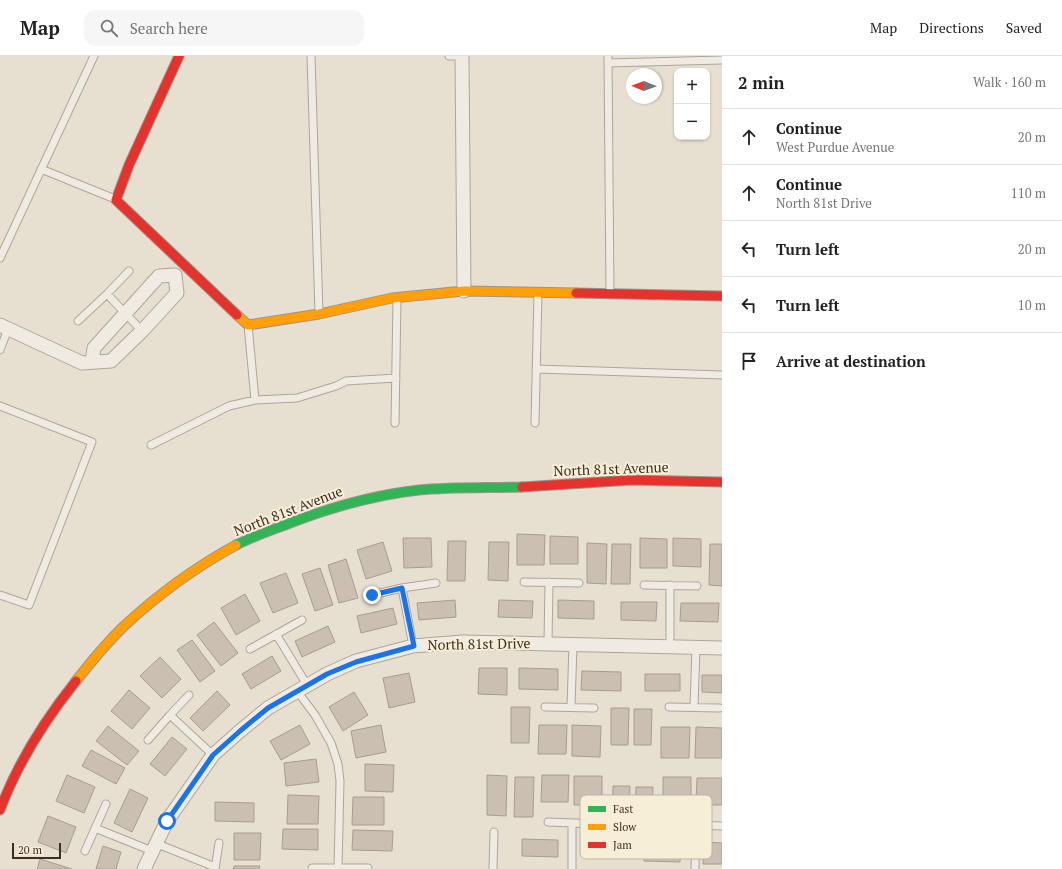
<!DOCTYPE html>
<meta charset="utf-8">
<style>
body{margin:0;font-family:"PT Serif",serif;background:#f6f6f6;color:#222}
.controls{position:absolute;right:12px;top:12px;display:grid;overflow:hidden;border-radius:8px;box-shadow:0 1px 3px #0004}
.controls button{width:36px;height:36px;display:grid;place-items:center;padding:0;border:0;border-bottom:1px solid #e0e0e0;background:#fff;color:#222;font:20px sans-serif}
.compass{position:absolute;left:626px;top:12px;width:36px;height:36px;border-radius:50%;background:#fff;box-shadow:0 1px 3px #0004;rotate:271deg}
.scale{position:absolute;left:12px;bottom:10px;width:49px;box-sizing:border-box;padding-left:4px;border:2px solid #3d2e20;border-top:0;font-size:11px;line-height:14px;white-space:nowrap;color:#3d2e20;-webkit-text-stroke:3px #f7eed8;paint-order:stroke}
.stop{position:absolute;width:12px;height:12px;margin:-9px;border:3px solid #1a73e8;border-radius:50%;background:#fff}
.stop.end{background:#1a73e8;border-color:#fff;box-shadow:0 1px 4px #0008}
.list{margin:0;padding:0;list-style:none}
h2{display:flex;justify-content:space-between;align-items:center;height:52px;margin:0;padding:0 16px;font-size:17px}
h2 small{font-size:13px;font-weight:400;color:#767676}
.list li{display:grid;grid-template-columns:26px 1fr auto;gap:12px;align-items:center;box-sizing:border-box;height:56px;padding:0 16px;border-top:1px solid #e0e0e0}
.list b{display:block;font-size:15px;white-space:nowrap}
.list p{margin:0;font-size:13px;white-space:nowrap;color:#767676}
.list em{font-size:13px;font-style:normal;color:#767676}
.icon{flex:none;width:22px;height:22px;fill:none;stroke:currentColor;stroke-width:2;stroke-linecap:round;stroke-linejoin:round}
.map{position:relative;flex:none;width:722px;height:813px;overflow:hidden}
header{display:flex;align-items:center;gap:24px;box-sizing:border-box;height:56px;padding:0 20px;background:#fff;border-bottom:1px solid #e0e0e0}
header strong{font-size:19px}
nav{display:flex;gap:22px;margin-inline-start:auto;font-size:14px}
.search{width:280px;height:36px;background:#f6f6f6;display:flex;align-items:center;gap:10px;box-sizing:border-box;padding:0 14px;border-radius:12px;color:#767676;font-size:15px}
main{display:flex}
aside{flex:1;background:#fff}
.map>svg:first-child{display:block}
</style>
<header>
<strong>Map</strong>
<div class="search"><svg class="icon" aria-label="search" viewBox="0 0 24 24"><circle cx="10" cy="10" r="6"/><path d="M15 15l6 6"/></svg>Search here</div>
<nav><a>Map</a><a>Directions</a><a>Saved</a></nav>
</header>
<main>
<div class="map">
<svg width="722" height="813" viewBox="0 0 722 813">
<rect width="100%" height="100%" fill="#e7e0d1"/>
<path fill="#cbbfb2" stroke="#a89c90" d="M 517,478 L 545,479 L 544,509 L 517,509 Z
M 550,480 L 578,481 L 578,508 L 550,508 Z
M 403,482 L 431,482 L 432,511 L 404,512 Z
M 640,482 L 667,483 L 667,512 L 640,512 Z
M 673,482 L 701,483 L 701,511 L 673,510 Z
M 448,485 L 466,485 L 465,525 L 447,525 Z
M 383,486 L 392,515 L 366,523 L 357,494 Z
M 489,486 L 509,486 L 508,525 L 488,524 Z
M 587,487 L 607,488 L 606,528 L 587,527 Z
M 612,488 L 631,488 L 630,528 L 611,528 Z
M 710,488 L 722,488 L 722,530 L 709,529 Z
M 346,503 L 358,542 L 339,547 L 328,509 Z
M 320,512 L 333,549 L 315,555 L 302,518 Z
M 286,517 L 298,547 L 273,557 L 260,527 Z
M 245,538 L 260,565 L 236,579 L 221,552 Z
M 455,544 L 456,561 L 419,564 L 417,547 Z
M 499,544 L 533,545 L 532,562 L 498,561 Z
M 558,544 L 594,545 L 594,563 L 558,562 Z
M 621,546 L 657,546 L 656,565 L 621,564 Z
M 681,547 L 719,547 L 718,566 L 680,565 Z
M 393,552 L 397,568 L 361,577 L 357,560 Z
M 214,566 L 238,597 L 221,610 L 197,579 Z
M 328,570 L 335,586 L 302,601 L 295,585 Z
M 192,584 L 215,615 L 200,626 L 177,594 Z
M 272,600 L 281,615 L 251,633 L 242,618 Z
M 160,601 L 181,623 L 162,642 L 140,620 Z
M 479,612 L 507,612 L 507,639 L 478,638 Z
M 519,612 L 558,613 L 558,634 L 519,633 Z
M 582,615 L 621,616 L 621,635 L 581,634 Z
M 409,617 L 415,646 L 389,652 L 383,622 Z
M 645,618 L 680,618 L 680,635 L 645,635 Z
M 702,619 L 722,619 L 722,637 L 702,636 Z
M 129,634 L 150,652 L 132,673 L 111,655 Z
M 217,635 L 230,649 L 203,675 L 190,662 Z
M 354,636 L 368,659 L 343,675 L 329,651 Z
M 511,651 L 530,651 L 529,687 L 511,687 Z
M 611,652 L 629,652 L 628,689 L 611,689 Z
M 634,653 L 652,653 L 651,689 L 634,689 Z
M 300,669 L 310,688 L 281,704 L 270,685 Z
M 381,669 L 386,696 L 356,702 L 351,675 Z
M 539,669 L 567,669 L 566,698 L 538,698 Z
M 572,669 L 601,670 L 600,701 L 572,700 Z
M 108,670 L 139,695 L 127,709 L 96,685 Z
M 661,671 L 690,671 L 689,702 L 661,702 Z
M 696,671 L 722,672 L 722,702 L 695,702 Z
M 172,681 L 187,693 L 165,720 L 150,708 Z
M 91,694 L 125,712 L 116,728 L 82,710 Z
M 316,703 L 319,726 L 286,730 L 284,707 Z
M 365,708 L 394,709 L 393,736 L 365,735 Z
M 67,719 L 95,731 L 84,757 L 56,745 Z
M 487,719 L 507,720 L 506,760 L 487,759 Z
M 542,719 L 569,719 L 568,746 L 541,746 Z
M 574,720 L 602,720 L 602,749 L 574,749 Z
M 515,721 L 534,721 L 533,761 L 514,761 Z
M 663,721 L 691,721 L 691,751 L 663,751 Z
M 697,722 L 722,722 L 722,749 L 696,749 Z
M 613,730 L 630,730 L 629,767 L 612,766 Z
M 636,731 L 653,731 L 652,767 L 635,767 Z
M 130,733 L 148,742 L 132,776 L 114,767 Z
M 288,739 L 319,740 L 318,768 L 287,768 Z
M 353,741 L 384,741 L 384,769 L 352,769 Z
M 215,746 L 254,747 L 254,766 L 215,765 Z
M 48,760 L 76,771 L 66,797 L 38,786 Z
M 283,773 L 318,773 L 318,794 L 282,793 Z
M 353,774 L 393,775 L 392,795 L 352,794 Z
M 234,777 L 261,777 L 260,804 L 234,804 Z
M 522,783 L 558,784 L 558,801 L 522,800 Z
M 645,785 L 680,786 L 680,806 L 644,805 Z
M 704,786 L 722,787 L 722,808 L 703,808 Z
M 103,790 L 121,796 L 116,813 L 96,813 Z
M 40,803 L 72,813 L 37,813 Z
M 234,810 L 260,810 L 259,813 L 233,813 Z"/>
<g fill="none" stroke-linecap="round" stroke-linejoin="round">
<g stroke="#ada599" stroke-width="9">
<path id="lane" d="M 311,0 L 319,257
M 449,0 L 462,0
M 608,0 L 610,238
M 608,7 L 722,4
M 41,113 L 115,143
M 0,202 L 94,0
M 107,238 L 142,275
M 78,265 L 107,238 L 129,215
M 248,269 L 255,344
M 0,294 L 8,273
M 536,313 L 722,319
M 0,350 L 92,386 L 29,549 L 0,539
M 395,367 L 397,242
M 535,367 L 538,237
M 151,389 L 229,350 L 255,344 L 297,342 L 336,330 L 346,325 L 396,322
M 524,526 L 579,527
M 644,529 L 697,530
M 670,529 L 670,591
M 402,532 L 413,590
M 372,539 L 402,532 L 436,527
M 276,578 L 307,629
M 548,588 L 549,526
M 250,593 L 302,564
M 297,635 L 315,659 L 331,687 L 338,708 L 340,725 L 338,812
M 545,651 L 594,652
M 571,651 L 573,588
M 669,651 L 720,652
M 694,651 L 696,591
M 170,659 L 213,699
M 148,684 L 170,659 L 189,639
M 548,766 L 599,768
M 668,768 L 722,770
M 95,772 L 152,795
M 155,787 L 215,811
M 85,795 L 106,748
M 312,812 L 368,812
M 215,813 L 219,787
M 493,813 L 494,776
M 572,813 L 572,767
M 695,813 L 696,769"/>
</g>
<g stroke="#ada599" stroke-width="15">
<path id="street" d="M 462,0 L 464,235
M 0,269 L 82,307 L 111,305 L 142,275 L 177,237 L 175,219 L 159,220 L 94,292 L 92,306
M 144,813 L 167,765 L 213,699 L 240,675 L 268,652 L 327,618 L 356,605 L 413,590 L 462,586 L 722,592"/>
</g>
<g stroke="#9c958a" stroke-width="11">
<path id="fast" d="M 236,489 C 254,480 272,474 290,467 C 332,451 374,439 419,434 C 453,431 487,432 522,431"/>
</g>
<g stroke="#9c958a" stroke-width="11">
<path id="slow" d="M 237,259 L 248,269 L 319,258 L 392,242 L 464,235 L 576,237
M 76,625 C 90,607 106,588 122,572 C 156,540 196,511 236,489"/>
</g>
<g stroke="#9c958a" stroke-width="11">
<path id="jam" d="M 179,0 L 129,109 L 116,144 L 237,259
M 576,237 L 722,240
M 522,431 L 632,424 L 722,426
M 0,754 C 18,706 44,665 76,625"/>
</g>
<use href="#lane" stroke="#efebe3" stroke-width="7"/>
<use href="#street" stroke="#efebe3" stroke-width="13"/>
<use href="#fast" stroke="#30b455" stroke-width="9"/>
<use href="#slow" stroke="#ff9f0a" stroke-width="9"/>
<use href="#jam" stroke="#e5322d" stroke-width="9"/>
</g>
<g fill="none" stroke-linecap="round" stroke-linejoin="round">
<path stroke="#1a73e8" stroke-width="5" d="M 167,765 L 213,699 L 240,675 L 268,652 L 327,618 L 356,606 L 414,590 L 402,532 L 372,539"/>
</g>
<g text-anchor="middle" stroke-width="4" stroke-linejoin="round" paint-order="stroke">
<g font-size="14" fill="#3d2e20" stroke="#f7eed8">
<text transform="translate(611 413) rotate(-2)" y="5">North 81st Avenue</text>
<text transform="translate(288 455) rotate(-21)" y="5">North 81st Avenue</text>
<text transform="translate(479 588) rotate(-1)" y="5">North 81st Drive</text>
</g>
</g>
<rect x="580" y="739" width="132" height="64" rx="6" fill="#f7eed8" stroke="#bfb4a1" stroke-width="1"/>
<rect x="588" y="750" width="18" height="6" fill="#30b455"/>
<rect x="588" y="768" width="18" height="6" fill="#ff9f0a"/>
<rect x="588" y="786" width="18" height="6" fill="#e5322d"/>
<g font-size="11" fill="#3d2e20">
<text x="613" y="757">Fast</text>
<text x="613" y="775">Slow</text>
<text x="613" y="793">Jam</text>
</g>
</svg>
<div class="controls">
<button>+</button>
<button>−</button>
</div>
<svg class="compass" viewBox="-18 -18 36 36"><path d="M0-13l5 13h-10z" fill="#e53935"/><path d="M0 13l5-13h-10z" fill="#767676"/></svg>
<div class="scale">20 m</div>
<div class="stop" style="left:167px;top:765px"></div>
<div class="stop end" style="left:372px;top:539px"></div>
</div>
<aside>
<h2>2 min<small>Walk · 160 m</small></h2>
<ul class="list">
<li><svg class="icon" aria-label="ahead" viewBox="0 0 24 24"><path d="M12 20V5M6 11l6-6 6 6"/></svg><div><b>Continue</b><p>West Purdue Avenue</p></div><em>20 m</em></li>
<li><svg class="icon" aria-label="ahead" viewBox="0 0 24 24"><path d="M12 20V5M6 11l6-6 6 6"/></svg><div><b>Continue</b><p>North 81st Drive</p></div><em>110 m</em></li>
<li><svg class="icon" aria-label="left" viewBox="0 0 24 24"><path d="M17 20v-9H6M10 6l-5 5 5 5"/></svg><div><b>Turn left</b></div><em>20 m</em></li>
<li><svg class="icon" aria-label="left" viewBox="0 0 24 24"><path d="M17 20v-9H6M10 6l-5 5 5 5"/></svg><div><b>Turn left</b></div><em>10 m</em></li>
<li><svg class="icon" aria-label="arrive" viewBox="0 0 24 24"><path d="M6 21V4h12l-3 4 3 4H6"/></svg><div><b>Arrive at destination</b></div></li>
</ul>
</aside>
</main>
